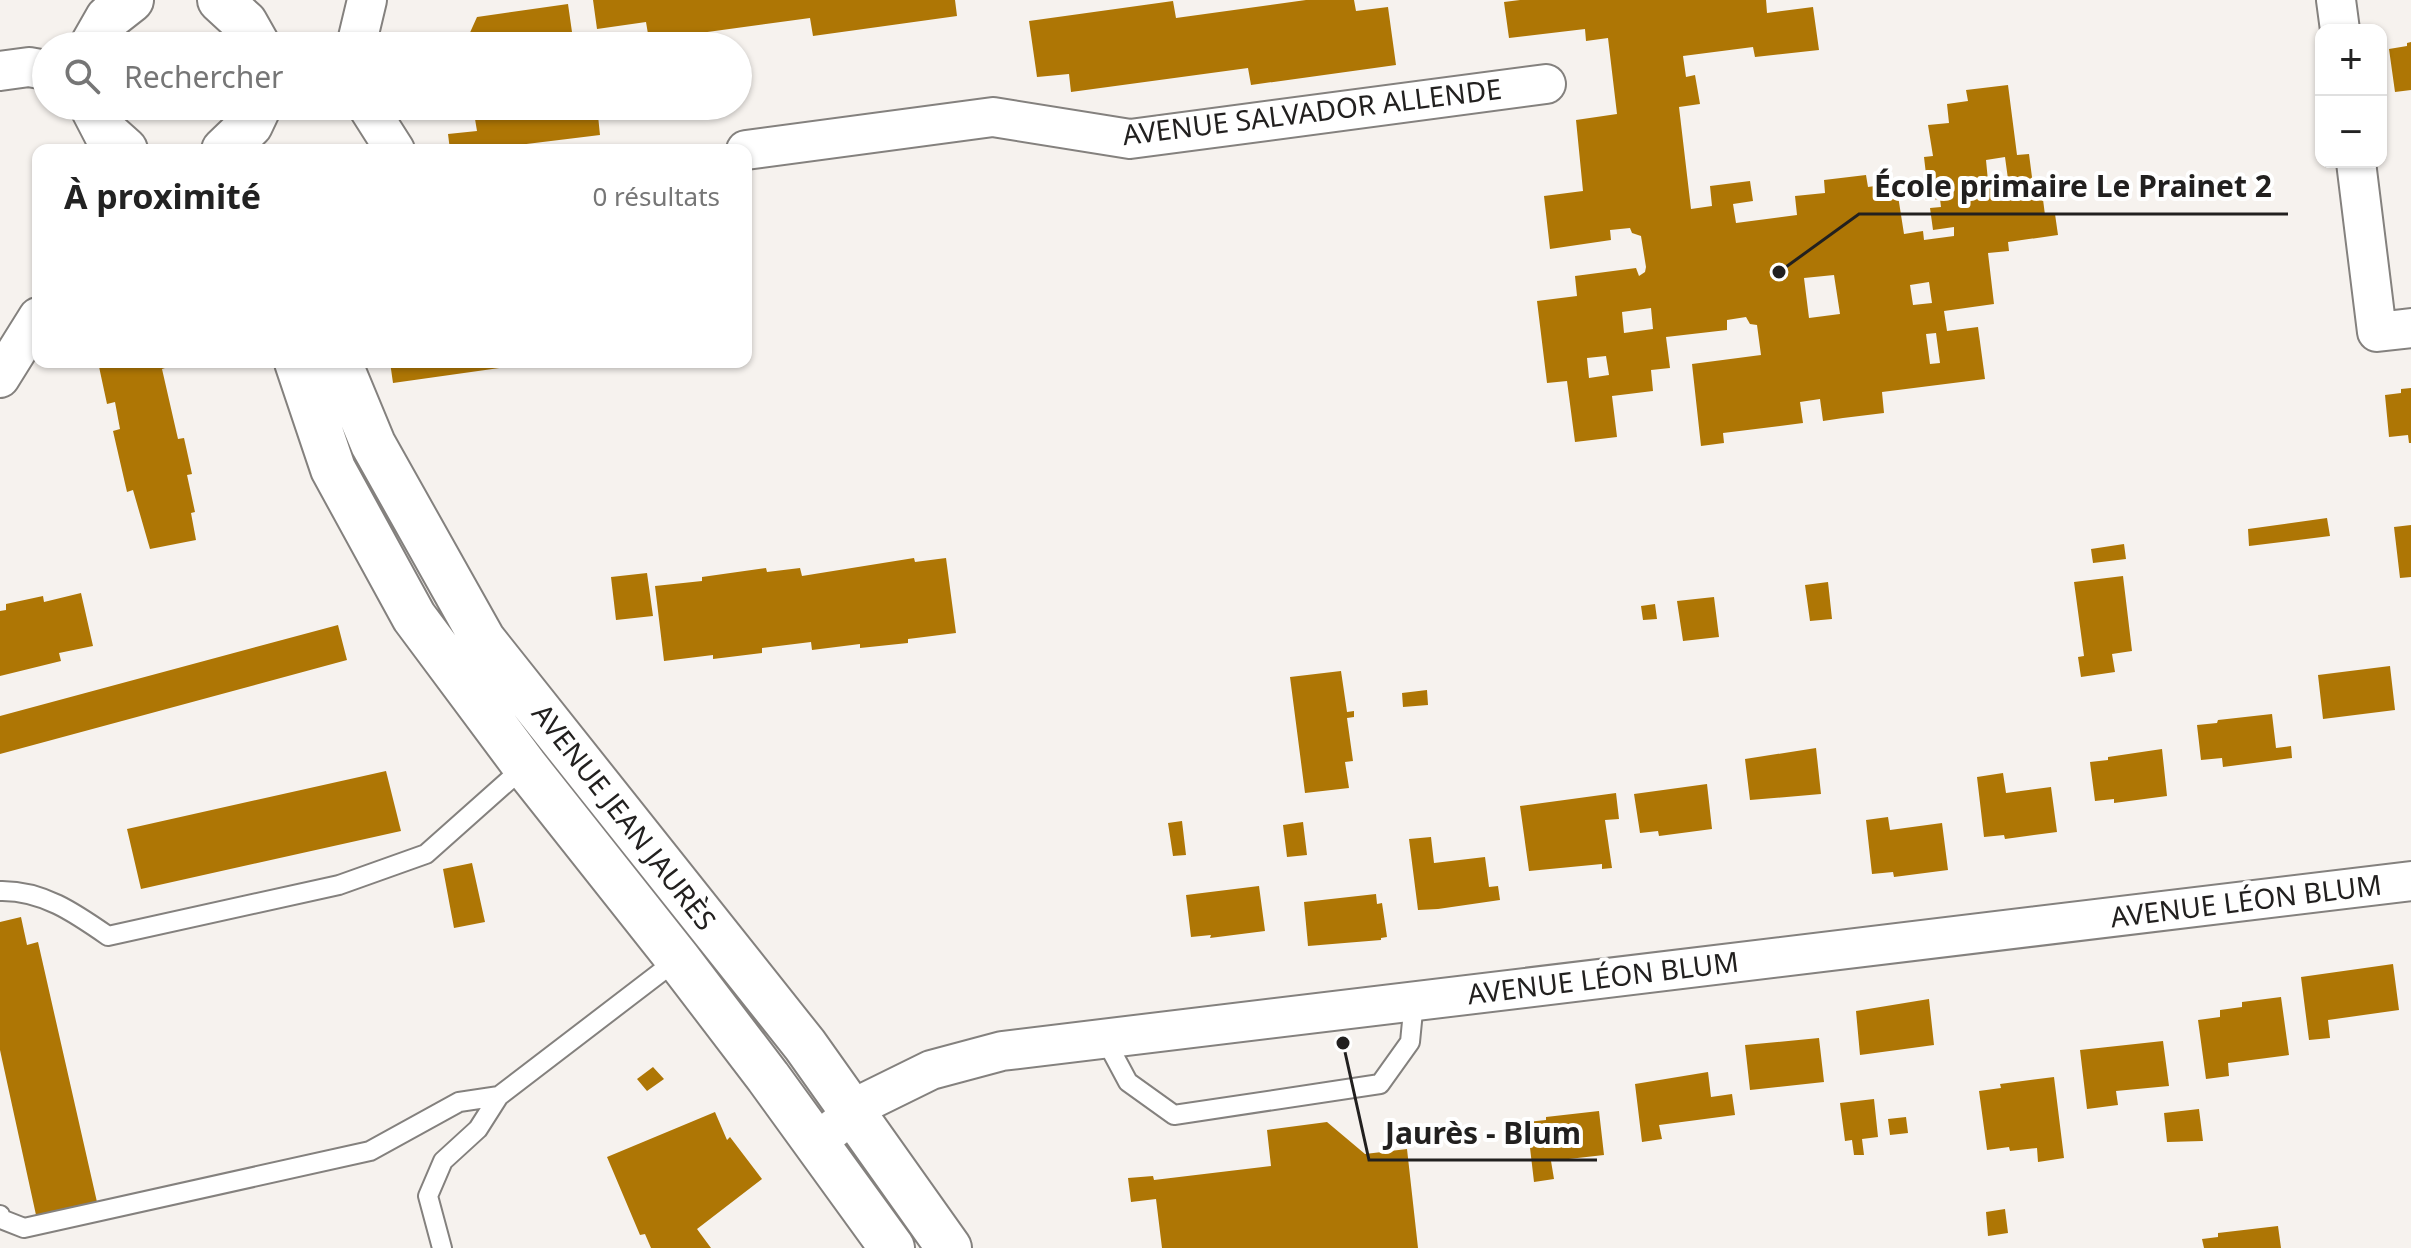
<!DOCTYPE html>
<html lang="fr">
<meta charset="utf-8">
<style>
body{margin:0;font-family:"Noto Sans",sans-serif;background:#f2f2f2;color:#222}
.controls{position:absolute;right:24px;top:24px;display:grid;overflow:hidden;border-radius:16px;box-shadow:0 2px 6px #0004}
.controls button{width:72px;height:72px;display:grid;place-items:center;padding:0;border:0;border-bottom:2px solid #e0e0e0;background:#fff;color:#222;font:40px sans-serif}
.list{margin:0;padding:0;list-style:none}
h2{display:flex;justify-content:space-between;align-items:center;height:104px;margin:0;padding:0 32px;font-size:34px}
h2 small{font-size:26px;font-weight:400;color:#767676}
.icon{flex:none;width:44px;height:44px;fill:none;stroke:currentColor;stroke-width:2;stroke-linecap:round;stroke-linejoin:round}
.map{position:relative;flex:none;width:2411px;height:1248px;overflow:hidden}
.search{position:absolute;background:#fff;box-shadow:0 2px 6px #0004;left:32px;top:32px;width:720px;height:88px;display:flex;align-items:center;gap:20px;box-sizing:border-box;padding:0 28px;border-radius:44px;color:#767676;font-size:30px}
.panel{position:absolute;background:#fff;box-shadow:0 2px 6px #0004;left:32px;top:144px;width:720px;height:224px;border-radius:16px}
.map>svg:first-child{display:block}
</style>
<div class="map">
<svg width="2411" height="1248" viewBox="0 0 2411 1248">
<rect width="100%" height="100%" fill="#f6f2ee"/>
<path fill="#ae7605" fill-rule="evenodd" d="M 593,0 L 955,0 L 957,16 L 813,36 L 810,18 L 649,40 L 646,22 L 597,29 Z
M 1306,0 L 1354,0 L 1356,11 L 1388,7 L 1396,65 L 1251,85 L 1248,68 L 1071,92 L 1069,74 L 1037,77 L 1029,21 L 1173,1 L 1176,18 Z
M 1520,0 L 1766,0 L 1767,13 L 1813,7 L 1819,50 L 1755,57 L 1753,47 L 1683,56 L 1686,77 L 1695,75 L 1700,104 L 1679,107 L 1691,209 L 1712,206 L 1710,186 L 1750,181 L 1753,201 L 1733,204 L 1736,223 L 1797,215 L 1795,196 L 1825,193 L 1824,180 L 1866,175 L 1868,187 L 1896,183 L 1904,234 L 1923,231 L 1924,240 L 1954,236 L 1954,227 L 1933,230 L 1930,208 L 1941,207 L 1940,199 L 1929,200 L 1924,157 L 1933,156 L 1928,125 L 1949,123 L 1947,104 L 1968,101 L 1966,90 L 2008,85 L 2017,155 L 2029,154 L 2033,185 L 2041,184 L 2045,215 L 2055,214 L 2058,235 L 2008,242 L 2009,251 L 1988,253 L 1994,304 L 1944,311 L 1947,331 L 1978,327 L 1985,379 L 1882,392 L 1884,413 L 1843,418 L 1823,421 L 1820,399 L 1800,402 L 1803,423 L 1723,433 L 1724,443 L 1701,446 L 1692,364 L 1761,355 L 1757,325 L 1750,324 L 1746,317 L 1727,320 L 1727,330 L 1666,337 L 1670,368 L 1651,370 L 1653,391 L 1612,396 L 1617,437 L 1575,442 L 1567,381 L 1547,383 L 1537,301 L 1577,296 L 1575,276 L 1636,268 L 1639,276 L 1645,272 L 1646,267 L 1641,236 L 1632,233 L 1630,228 L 1610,230 L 1611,240 L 1550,249 L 1544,196 L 1583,191 L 1576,120 L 1617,114 L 1608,38 L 1586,41 L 1585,29 L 1509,38 L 1504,2 ZM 2005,157 L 2008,179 L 1988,181 L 1986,160 ZM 1834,275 L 1840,314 L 1809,318 L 1804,278 ZM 1929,282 L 1932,303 L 1913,305 L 1910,285 ZM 1651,308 L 1653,329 L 1624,333 L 1622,312 ZM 1936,333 L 1940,363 L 1930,364 L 1926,334 ZM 1606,356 L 1609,375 L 1589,378 L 1587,358 Z
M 568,4 L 574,46 L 467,46 L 468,37 L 477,17 Z
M 2411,42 L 2411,90 L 2395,92 L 2389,49 L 2407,46 L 2407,43 Z
M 583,106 L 597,106 L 600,135 L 476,150 L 450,150 L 448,134 L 477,131 L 475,119 Z
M 98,362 L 166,362 L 168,367 L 162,369 L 178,439 L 184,438 L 192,474 L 187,475 L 195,512 L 191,513 L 196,540 L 150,549 L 133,490 L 127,492 L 113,431 L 120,429 L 115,402 L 107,404 Z
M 390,362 L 527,362 L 527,364 L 393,383 Z
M 2411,388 L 2411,443 L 2409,443 L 2408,435 L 2389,437 L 2385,395 L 2401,393 L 2401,389 Z
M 2327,518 L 2330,536 L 2249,546 L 2248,529 Z
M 2411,525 L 2411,577 L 2400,578 L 2394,527 Z
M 2124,544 L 2126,559 L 2093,563 L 2091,549 Z
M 914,558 L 915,562 L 946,558 L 956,633 L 908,639 L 908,643 L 860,648 L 860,644 L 812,650 L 811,642 L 762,648 L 762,653 L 713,659 L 713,655 L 664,661 L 655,586 L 702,581 L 702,577 L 766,568 L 767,572 L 800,568 L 802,576 Z
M 647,573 L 653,616 L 616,620 L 611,577 Z
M 2123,576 L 2132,651 L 2112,654 L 2115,672 L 2081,677 L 2078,657 L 2084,656 L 2074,582 Z
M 1828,582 L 1832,619 L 1810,621 L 1805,585 Z
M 81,593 L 93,646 L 59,653 L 61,661 L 0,676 L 0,611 L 6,610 L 6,604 L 43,596 L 44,602 Z
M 1714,597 L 1719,637 L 1683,641 L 1677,601 Z
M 1655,604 L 1657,619 L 1643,620 L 1641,606 Z
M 338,625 L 347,660 L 0,754 L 0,716 Z
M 2390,666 L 2395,710 L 2323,719 L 2318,675 Z
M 1341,671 L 1347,712 L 1354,711 L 1354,717 L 1347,718 L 1353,761 L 1345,762 L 1349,788 L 1305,793 L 1290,677 Z
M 1427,690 L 1428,705 L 1403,707 L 1402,693 Z
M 2272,714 L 2276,748 L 2291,746 L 2292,758 L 2223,767 L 2222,758 L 2201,760 L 2197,725 L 2217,723 L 2218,720 Z
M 1816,748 L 1821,794 L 1750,800 L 1745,759 Z
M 2162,749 L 2167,796 L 2114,803 L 2114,799 L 2095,801 L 2090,762 L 2108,760 L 2108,757 Z
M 386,771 L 401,831 L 141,889 L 127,829 Z
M 2003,773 L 2006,793 L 2051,787 L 2057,832 L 2005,839 L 2004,835 L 1984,837 L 1977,777 Z
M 1707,784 L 1712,829 L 1659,836 L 1658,831 L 1640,833 L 1634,794 Z
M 1616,793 L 1619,819 L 1605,820 L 1612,868 L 1602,869 L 1602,864 L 1529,871 L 1520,806 Z
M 1888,817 L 1890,830 L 1942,823 L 1948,870 L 1894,877 L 1893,872 L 1872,874 L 1866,820 Z
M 1182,821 L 1186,855 L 1173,856 L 1168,823 Z
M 1303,822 L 1307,855 L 1287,857 L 1283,825 Z
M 1431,837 L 1434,863 L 1485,857 L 1489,887 L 1498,886 L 1500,900 L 1438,909 L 1418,910 L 1409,839 Z
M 472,863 L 485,922 L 454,928 L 443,869 Z
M 1259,886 L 1265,931 L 1210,938 L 1211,935 L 1191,937 L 1186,895 Z
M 1376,894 L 1377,904 L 1382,903 L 1387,937 L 1381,938 L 1381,940 L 1308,946 L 1304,902 Z
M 21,917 L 27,945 L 38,942 L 97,1202 L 36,1215 L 0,1050 L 0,922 Z
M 2393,964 L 2399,1010 L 2328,1020 L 2330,1038 L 2309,1040 L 2301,977 Z
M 2281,997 L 2289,1055 L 2228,1063 L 2229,1076 L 2206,1079 L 2198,1020 L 2220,1017 L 2220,1010 L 2242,1007 L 2242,1002 Z
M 1929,999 L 1934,1045 L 1860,1055 L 1856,1011 Z
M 1819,1038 L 1824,1082 L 1750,1090 L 1745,1045 Z
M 2163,1041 L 2169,1086 L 2116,1091 L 2118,1105 L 2087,1109 L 2080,1050 Z
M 653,1067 L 664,1079 L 647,1091 L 637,1079 Z
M 1708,1072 L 1711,1097 L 1732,1094 L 1735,1115 L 1659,1125 L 1662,1139 L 1642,1142 L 1635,1084 Z
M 2054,1077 L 2064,1158 L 2038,1162 L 2037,1148 L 2010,1151 L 2009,1147 L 1987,1150 L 1979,1091 L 2001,1088 L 2000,1084 Z
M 1874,1099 L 1878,1137 L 1862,1139 L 1864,1155 L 1854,1155 L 1852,1140 L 1845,1141 L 1840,1103 Z
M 2199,1109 L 2203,1141 L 2167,1142 L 2164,1113 Z
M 1599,1111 L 1604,1155 L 1551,1161 L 1554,1179 L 1534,1182 L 1527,1122 L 1546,1120 L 1546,1117 Z
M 715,1112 L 727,1140 L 730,1137 L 762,1179 L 697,1229 L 711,1248 L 651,1248 L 645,1234 L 640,1235 L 607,1157 Z
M 1906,1117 L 1908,1133 L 1890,1135 L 1888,1119 Z
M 1327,1122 L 1365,1154 L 1407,1149 L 1418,1248 L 1162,1248 L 1156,1199 L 1131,1202 L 1128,1178 L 1153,1176 L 1154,1180 L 1271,1166 L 1267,1130 Z
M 2005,1209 L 2008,1233 L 1988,1236 L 1986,1212 Z
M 2278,1226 L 2281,1248 L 2204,1248 L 2202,1239 L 2218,1237 L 2218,1233 Z"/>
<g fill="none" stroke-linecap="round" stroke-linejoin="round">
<g stroke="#84817e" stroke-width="22">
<path id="service" d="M 0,891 C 42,890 75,913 108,936 L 339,885 L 426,854 L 525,766
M 1105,1039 L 1128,1082 L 1174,1115 L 1380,1084 L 1410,1042 L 1414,1001
M 0,1215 L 1,1219 L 24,1228 L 370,1151 L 459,1102 L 499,1096 L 678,959
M 442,1248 L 428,1196 L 443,1161 L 478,1129 L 499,1096"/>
</g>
<g stroke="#84817e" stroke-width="42">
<path id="minor" d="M 2336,0 L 2340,30
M 356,46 L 367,0
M 0,71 L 29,67 L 46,70
M 367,106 L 395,150
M 746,150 L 993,117 L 1130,139 L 1546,84
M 2356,162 L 2377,332 L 2411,328
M 0,378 L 38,317
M 817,1142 L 868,1101 L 931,1070 L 1002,1051 L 2411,881"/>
</g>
<g stroke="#84817e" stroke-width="48">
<path id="secondary" d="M 220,0 L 245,23 L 258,46
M 92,46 L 108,18 L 131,0
M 92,106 L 106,133 L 125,150
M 224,150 L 250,125 L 259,106
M 297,362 L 333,469 L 414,617 L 525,766 L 678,959 L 768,1077 L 892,1248
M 339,362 L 373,444 L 483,640 L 805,1045 L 949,1248"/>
</g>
<use href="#service" stroke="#fff" stroke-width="18"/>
<use href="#minor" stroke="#fff" stroke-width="38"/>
<use href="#secondary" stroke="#fff" stroke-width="44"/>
</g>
<g text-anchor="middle" stroke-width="8" stroke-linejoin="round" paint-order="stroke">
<g font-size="28" fill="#22201f" stroke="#fff">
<text transform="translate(1312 112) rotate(-7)" y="10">AVENUE SALVADOR ALLENDE</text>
<text transform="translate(624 817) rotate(52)" y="10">AVENUE JEAN JAURÈS</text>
<text transform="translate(2246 901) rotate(-7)" y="10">AVENUE LÉON BLUM</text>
<text transform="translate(1603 978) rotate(-7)" y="10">AVENUE LÉON BLUM</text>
</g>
</g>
<path fill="none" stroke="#22201f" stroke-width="3" d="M1779 272L1859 214H2288M1343 1043L1369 1160H1597"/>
<g fill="#22201f" stroke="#fff" stroke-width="3">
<circle cx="1779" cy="272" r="8"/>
<circle cx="1343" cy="1043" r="8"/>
</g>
<g font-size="30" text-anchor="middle" font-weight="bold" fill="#22201f" stroke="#fff" stroke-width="8" stroke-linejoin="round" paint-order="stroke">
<text x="2073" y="197">École primaire Le Prainet 2</text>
<text x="1483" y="1144">Jaurès - Blum</text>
</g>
</svg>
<div class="controls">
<button>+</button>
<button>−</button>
</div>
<div class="search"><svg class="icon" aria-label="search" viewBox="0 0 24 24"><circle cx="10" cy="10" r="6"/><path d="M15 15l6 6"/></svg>Rechercher</div>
<section class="panel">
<h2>À proximité<small>0 résultats</small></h2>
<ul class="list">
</ul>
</section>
</div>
